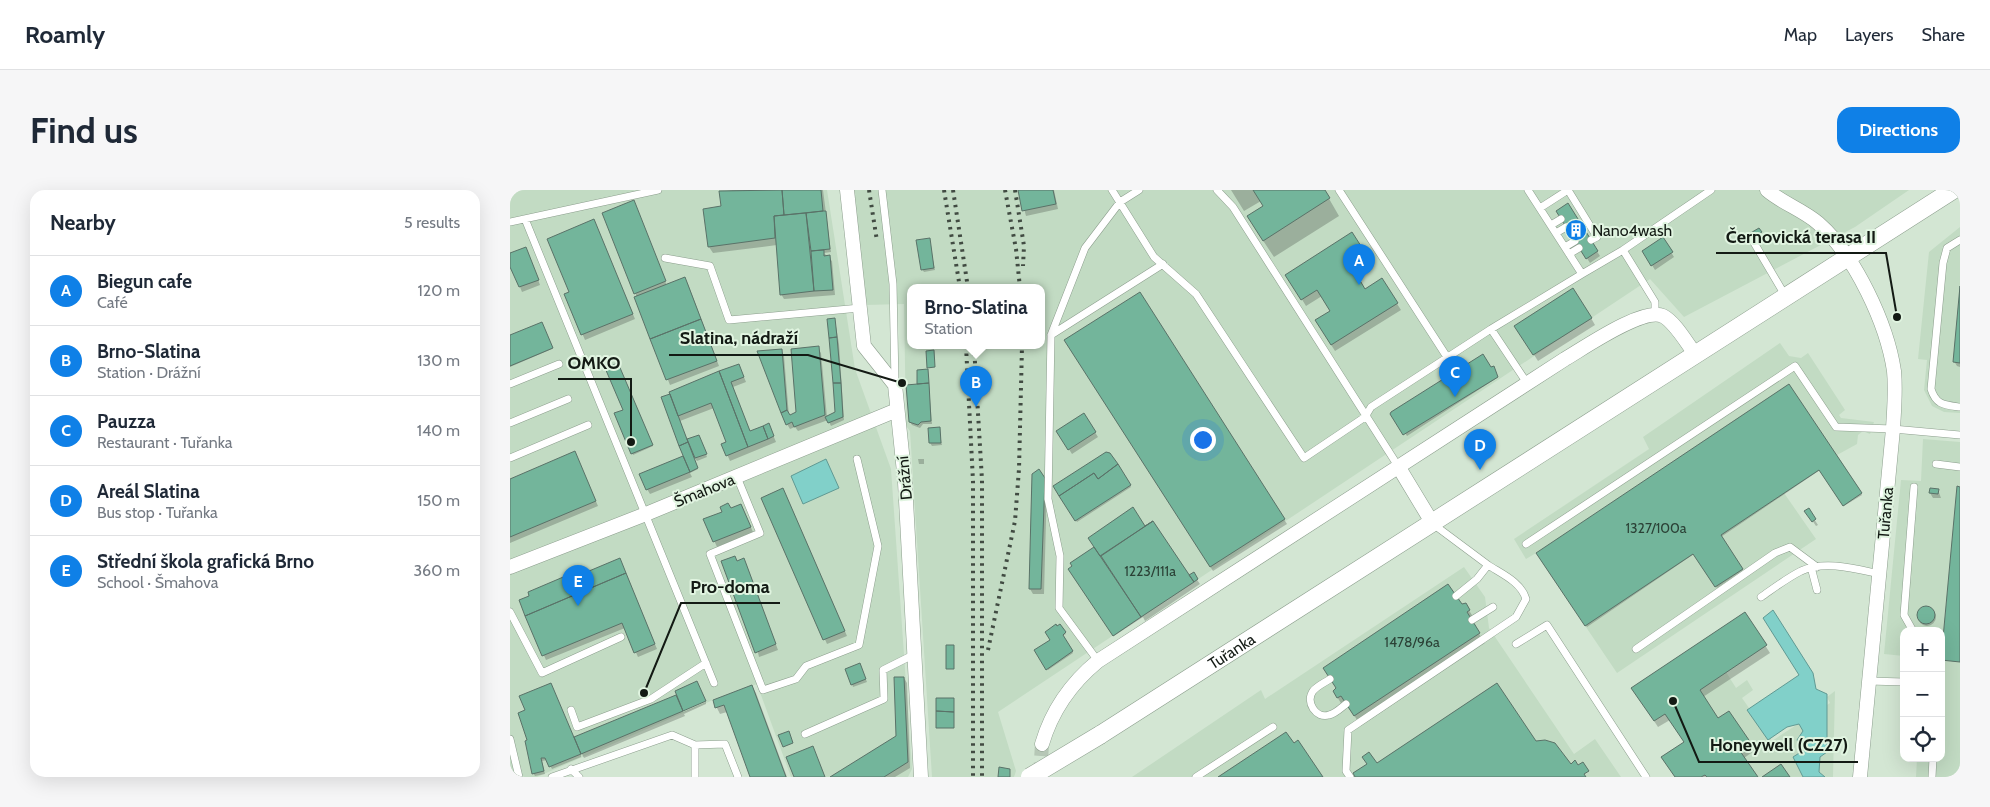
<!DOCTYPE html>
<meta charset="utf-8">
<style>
body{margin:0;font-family:Cabin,sans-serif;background:#f6f6f7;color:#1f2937}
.controls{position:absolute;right:15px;bottom:15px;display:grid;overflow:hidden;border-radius:10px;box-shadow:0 5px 20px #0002}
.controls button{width:45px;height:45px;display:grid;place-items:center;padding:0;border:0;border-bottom:1px solid #e0e1e3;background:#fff;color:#1f2937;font:25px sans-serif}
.you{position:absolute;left:692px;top:249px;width:18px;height:18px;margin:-12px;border:4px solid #fff;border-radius:50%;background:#1a73e8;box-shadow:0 0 0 8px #1a73e833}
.badge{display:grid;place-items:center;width:32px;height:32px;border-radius:50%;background:#0f80e7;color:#fff;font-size:16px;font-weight:700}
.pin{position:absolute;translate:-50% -41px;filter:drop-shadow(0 1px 2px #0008)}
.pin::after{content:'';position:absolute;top:26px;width:18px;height:15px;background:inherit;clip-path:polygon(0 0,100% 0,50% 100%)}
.popup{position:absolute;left:397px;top:94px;width:138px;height:65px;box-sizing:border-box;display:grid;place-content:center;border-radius:10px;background:#fff;filter:drop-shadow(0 1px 4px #0005);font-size:16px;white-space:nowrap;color:#747a83}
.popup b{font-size:19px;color:#1f2937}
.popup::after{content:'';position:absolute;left:50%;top:100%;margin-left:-10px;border:10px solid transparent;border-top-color:#fff}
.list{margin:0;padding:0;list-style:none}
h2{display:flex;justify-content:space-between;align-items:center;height:65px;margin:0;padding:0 20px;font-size:21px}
h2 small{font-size:16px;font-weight:400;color:#747a83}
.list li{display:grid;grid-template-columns:32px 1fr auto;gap:15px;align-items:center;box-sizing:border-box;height:70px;padding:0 20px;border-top:1px solid #e0e1e3}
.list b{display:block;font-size:19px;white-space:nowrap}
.list p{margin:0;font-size:16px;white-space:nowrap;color:#747a83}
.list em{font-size:16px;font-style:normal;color:#747a83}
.icon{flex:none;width:28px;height:28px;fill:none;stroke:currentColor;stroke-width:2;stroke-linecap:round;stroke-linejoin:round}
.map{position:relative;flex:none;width:1450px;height:587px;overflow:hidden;border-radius:15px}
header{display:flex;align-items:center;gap:30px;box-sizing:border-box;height:70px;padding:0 25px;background:#fff;border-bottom:1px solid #e0e1e3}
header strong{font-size:24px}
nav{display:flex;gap:28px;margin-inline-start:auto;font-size:18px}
.intro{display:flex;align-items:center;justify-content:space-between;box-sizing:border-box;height:120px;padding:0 30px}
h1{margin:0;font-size:35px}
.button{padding:12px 22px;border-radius:15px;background:#0f80e7;color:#fff;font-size:18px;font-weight:700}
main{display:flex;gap:30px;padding:0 30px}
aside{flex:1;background:#fff;border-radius:15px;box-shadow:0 5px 20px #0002}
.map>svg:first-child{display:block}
</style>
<header>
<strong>Roamly</strong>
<nav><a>Map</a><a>Layers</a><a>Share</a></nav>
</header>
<div class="intro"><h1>Find us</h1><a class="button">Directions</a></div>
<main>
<aside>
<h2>Nearby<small>5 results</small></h2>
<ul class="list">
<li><span class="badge">A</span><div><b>Biegun cafe</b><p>Café</p></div><em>120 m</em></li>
<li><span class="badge">B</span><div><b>Brno-Slatina</b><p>Station · Drážní</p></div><em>130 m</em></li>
<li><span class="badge">C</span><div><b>Pauzza</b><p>Restaurant · Tuřanka</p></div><em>140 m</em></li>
<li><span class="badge">D</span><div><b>Areál Slatina</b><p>Bus stop · Tuřanka</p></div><em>150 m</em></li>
<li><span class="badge">E</span><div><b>Střední škola grafická Brno</b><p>School · Šmahova</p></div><em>360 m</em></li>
</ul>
</aside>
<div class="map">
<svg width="1450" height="587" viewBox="0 0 1450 587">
<rect width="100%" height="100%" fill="#d3e6d3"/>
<path fill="#c2dbc3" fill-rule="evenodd" d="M 0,0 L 317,0 L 345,179 L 381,279 L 402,579 L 398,587 L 281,587 L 247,494 L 203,510 L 27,587 L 0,587 Z
M 342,0 L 1399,0 L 1345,37 L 1174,127 L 1140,89 L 488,522 L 506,581 L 504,587 L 422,587 L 400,241 L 396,236 L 394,114 L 355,115 L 347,26 ZM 401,98 L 531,98 L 531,156 L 401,156 Z
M 1450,37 L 1450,223 L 1434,222 L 1422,216 L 1414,200 L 1417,170 L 1408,169 L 1419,62 Z
M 1270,153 L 1279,166 L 1291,168 L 1298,163 L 1335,220 L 1329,225 L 1331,228 L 1364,232 L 1360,244 L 1353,241 L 1348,245 L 1347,254 L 1327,265 L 1352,303 L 1333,316 L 1309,280 L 1274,303 L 1306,349 L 1107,483 L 1026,363 L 1016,369 L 1004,349 L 1139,259 L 1133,247 Z
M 1413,249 L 1450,252 L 1450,587 L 1406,587 L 1407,568 L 1431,568 L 1431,441 L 1394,441 L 1394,466 L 1374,464 L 1391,290 L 1411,291 Z
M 954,377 L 975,407 L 979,438 L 1064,564 L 1085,549 L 1111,587 L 622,587 L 751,500 L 755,509 Z
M 1216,482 L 1226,498 L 1237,490 L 1243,500 L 1232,508 L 1262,551 L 1320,513 L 1317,507 L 1325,501 L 1323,587 L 1197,587 L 1195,585 L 1191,587 L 1165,587 L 1151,567 L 1174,552 L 1155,522 Z"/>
<path fill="#81d0c9" stroke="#609993" d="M 316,269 L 329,298 L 293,314 L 281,286 Z
M 1263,420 L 1303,483 L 1306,499 L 1317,504 L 1317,562 L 1310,567 L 1309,582 L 1315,587 L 1293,587 L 1283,567 L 1294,560 L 1287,550 L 1293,541 L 1289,534 L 1277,537 L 1258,550 L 1237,520 L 1289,485 L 1253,428 Z"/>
<path fill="#0003" d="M 223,0 L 313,0 L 321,62 L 314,63 L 322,71 L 325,105 L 274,109 L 271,104 L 267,55 L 203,63 L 199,57 L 212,17 L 210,2 Z
M 509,0 L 544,0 L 548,19 L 516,26 Z
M 721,0 L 814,0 L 829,26 L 764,67 L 748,43 L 754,16 L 751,11 L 734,21 Z
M 125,15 L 157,96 L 175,89 L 178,94 L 209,176 L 160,195 L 126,108 Z
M 1057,15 L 1090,66 L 1080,73 L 1047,21 Z
M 86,36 L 125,129 L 75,150 L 56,105 L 61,103 Z
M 842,44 L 861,74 L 845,84 L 855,100 L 872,90 L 891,120 L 825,161 L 806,131 L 822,121 L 812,106 L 796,116 L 777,85 Z
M 419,49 L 425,80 L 414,82 L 412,79 Z
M 1153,49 L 1164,67 L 1145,80 L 1134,62 Z
M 18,63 L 30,95 L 12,102 L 0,73 L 0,64 Z
M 630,103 L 777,334 L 703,381 L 558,155 Z
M 1450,109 L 1450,177 L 1447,176 L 1444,171 Z
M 1081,128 L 1085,135 L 1028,171 L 1010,143 Z
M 325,130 L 329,154 L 334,230 L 321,236 L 318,230 L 288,241 L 285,237 L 280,239 L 277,234 L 271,161 L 274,166 L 279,226 L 288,223 L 308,158 L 311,163 L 317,227 L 327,223 Z
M 31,133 L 42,159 L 0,177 L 0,146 Z
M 108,175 L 143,256 L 123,265 L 106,224 L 114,220 Z
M 983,178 L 987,188 L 897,246 L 882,224 Z
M 231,180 L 236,192 L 223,197 L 240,242 L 261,240 L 266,252 L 220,271 L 213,255 L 218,253 L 204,218 L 170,231 L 177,250 L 188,246 L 197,267 L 187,271 L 183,266 L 188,279 L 180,283 L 182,287 L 140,304 L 137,299 L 177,272 L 171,256 L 185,251 L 184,249 L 170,254 L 152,208 Z
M 418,182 L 422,234 L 413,234 L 410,238 L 402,235 L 400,232 L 409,193 Z
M 1279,196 L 1352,305 L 1334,316 L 1310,280 L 1211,347 L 1233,380 L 1207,398 L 1184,364 L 1077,437 L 1028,364 Z
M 574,225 L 588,247 L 562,264 L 548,242 Z
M 429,239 L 432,255 L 422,256 L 420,253 Z
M 600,264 L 621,297 L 567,332 L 547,302 Z
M 67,268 L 88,316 L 0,353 L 0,290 Z
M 408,269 L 414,269 L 414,274 L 409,274 Z
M 529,281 L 537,294 L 534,404 L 523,404 L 520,399 Z
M 1428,300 L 1431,308 L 1423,308 L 1420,303 Z
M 276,305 L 337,446 L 317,454 L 253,308 Z
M 231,315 L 243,342 L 207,357 L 195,330 Z
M 623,319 L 635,337 L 679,387 L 683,384 L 690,394 L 635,431 L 633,427 L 604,446 L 559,379 L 585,358 Z
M 1298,320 L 1308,335 L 1306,336 L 1296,321 Z
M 227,372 L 236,374 L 268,460 L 249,467 Z
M 113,376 L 147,459 L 128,467 L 115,438 L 36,470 L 16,425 L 60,391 Z
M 955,414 L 965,430 L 962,433 L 975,453 L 851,536 L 838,516 L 834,518 L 824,502 Z
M1408 427a9 9 0 1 1 18 0a9 9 0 1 1-18 0Z
M 1235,424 L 1260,463 L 1193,507 L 1208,530 L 1219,523 L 1244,561 L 1234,568 L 1246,587 L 1166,587 L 1175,552 L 1160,530 L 1148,537 L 1127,505 Z
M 550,435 L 556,444 L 552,446 L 563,463 L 538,480 L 526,461 L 542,450 Z
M 351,478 L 357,492 L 343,497 L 342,494 Z
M 394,488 L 397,493 L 400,578 L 385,587 L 322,587 L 388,546 Z
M 242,496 L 246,503 L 277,587 L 242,587 L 217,522 L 210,524 L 207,518 L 204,510 Z
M 168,505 L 173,522 L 196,512 L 196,514 L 174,524 L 175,526 L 74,568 L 71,562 L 71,567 L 42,579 L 37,570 L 32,571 L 35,584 L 25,586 L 23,583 L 16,552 L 64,549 Z"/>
<path fill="#73b59b" stroke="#5a7268" d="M 272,0 L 274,25 L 264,26 L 265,48 L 198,57 L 193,19 L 211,16 L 209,1 Z
M 272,0 L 311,0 L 313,21 L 274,25 Z
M 508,0 L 543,0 L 546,14 L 512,21 Z
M 743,0 L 815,0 L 820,8 L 753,51 L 737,26 L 753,16 Z
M 124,10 L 156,91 L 124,104 L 92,23 Z
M 1058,13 L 1088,61 L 1076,69 L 1046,21 Z
M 313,21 L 316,21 L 320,59 L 301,61 L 296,23 Z
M 296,23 L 304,101 L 270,105 L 264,26 Z
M 84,29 L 123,124 L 71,145 L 54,104 L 59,102 L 37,49 Z
M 1249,38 L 1252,42 L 1239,50 L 1237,45 Z
M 842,42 L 858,67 L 842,77 L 855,99 L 872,88 L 888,113 L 821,155 L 805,130 L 820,121 L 807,100 L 791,110 L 775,85 Z
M 1153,47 L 1163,62 L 1141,76 L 1132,61 Z
M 420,48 L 424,78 L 411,80 L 406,50 Z
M 16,57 L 29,90 L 9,97 L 0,77 L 0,63 Z
M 314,60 L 314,66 L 320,65 L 323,100 L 304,101 L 301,61 Z
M 175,87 L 191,129 L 140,149 L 124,107 Z
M 1450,96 L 1450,173 L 1443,172 Z
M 1063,98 L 1082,128 L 1023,165 L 1004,136 Z
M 630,102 L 775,329 L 700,377 L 554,150 Z
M 325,128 L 327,147 L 319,148 L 317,129 Z
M 191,129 L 207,171 L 156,190 L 140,149 Z
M 32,132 L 43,158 L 0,176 L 0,145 Z
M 327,147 L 331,193 L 323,193 L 319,148 Z
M 309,156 L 315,225 L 284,237 L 282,232 L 276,235 L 271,223 L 277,220 L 280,225 L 286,222 L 281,159 Z
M 272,159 L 277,220 L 271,223 L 247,161 Z
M 424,160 L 425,177 L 417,178 L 416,161 Z
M 973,164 L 981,177 L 984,176 L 988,187 L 893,245 L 880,224 L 881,222 Z
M 108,173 L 143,255 L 121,264 L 104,223 L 113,220 L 95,178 Z
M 229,174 L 234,187 L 221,192 L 240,241 L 253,236 L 258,249 L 238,257 L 209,181 Z
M 418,179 L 419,193 L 407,194 L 407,180 Z
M 209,181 L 238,257 L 216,266 L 211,254 L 216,252 L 201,213 L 168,226 L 159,202 Z
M 323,193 L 331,193 L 333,227 L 318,233 L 315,227 L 325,222 Z
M 419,193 L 421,231 L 411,232 L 408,235 L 399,232 L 396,195 Z
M 1279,194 L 1352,303 L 1333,316 L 1309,280 L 1211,345 L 1233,379 L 1205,397 L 1183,364 L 1075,436 L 1026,363 Z
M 160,204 L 178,252 L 169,256 L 151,207 Z
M 574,223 L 586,242 L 558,260 L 546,241 Z
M 259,233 L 264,246 L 258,249 L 253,236 Z
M 430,237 L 431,253 L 419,253 L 418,238 Z
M 189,245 L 197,264 L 185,268 L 177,249 Z
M 178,252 L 188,278 L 180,282 L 169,256 Z
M 65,261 L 86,311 L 0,347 L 0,289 Z
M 596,262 L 600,263 L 608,274 L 588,289 L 584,283 L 549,306 L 543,296 Z
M 173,266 L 180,282 L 136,300 L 129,284 Z
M 608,274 L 621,295 L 565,331 L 549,306 L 584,283 L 588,289 Z
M 529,279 L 535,288 L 531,399 L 519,399 L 522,284 Z
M 1447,296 L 1450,297 L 1450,472 L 1431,470 Z
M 273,298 L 335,441 L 313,450 L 251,308 Z
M 1420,298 L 1429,299 L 1428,304 L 1419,303 Z
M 218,313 L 221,318 L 231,314 L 241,337 L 203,352 L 193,329 L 212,322 L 210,317 Z
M 623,317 L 635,336 L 643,331 L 590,366 L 578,348 Z
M 1299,318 L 1306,329 L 1302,332 L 1294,321 Z
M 643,331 L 684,392 L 631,427 L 591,366 Z
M 584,357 L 631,427 L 603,446 L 558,379 L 562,376 L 560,373 Z
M 225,366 L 227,371 L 234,368 L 266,454 L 245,463 L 211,371 Z
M 110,368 L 116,383 L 15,426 L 9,410 L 19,406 L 18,402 L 58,385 L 60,389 Z
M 684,382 L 688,389 L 684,392 L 679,385 Z
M 116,383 L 145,454 L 124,463 L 112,433 L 32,466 L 15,426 Z
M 938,394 L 952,414 L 956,413 L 960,420 L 957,422 L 970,443 L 844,526 L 831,506 L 827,508 L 823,501 L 826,498 L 813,478 Z
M1407 425a9 9 0 1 1 18 0a9 9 0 1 1-18 0Z
M 1235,422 L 1257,455 L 1190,500 L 1208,528 L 1219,521 L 1241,553 L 1230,561 L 1248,587 L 1197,587 L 1195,585 L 1191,587 L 1165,587 L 1151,567 L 1174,552 L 1155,524 L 1144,531 L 1121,498 Z
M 546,434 L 547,436 L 550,434 L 556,442 L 553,445 L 563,461 L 536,480 L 524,460 L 540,450 L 535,442 Z
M 436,455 L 444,455 L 444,479 L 436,479 Z
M 350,473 L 356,489 L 341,495 L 335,479 Z
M 384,487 L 394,487 L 398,572 L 374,587 L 320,587 L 386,546 Z
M 187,491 L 196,511 L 173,521 L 165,501 Z
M 41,493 L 71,564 L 39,577 L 35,568 L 31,568 L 34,581 L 22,584 L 15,551 L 17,550 L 8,523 L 15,520 L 9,506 Z
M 987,493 L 1026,551 L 1035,550 L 1045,553 L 1061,574 L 1065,570 L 1068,575 L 1073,572 L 1079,581 L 1074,584 L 1076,587 L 845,587 L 843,583 L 857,574 L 852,567 L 859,562 L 867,573 Z
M 242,495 L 276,587 L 240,587 L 214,515 L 205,518 L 203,510 Z
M 166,505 L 173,521 L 71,564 L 64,547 Z
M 426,508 L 444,508 L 444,522 L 426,521 Z
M 426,521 L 444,522 L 444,538 L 426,538 Z
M 279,541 L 283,553 L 273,557 L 268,545 Z
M 776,542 L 784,553 L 788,550 L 813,587 L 708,587 Z
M 303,556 L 315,587 L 284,587 L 276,567 Z
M 1271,574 L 1280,587 L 1252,587 Z
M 489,577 L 500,579 L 500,587 L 488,587 Z"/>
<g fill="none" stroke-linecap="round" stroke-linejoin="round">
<path stroke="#b6c7b6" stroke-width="14" stroke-dasharray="14 7" stroke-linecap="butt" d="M 530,587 L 532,554"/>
<g stroke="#8c9e8d" stroke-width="8">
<path id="service" d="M 372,0 L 383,94 L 385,192
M 602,0 L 644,67 L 686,104 L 794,268 L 855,227 L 861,217 L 981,139 L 1072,84 L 1018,0
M 707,0 L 723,17 L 888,276
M 829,0 L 937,167
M 1058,0 L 1087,47 L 1081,50
M 1030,18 L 1058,0
M 15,29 L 204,493
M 0,32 L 148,0
M 1041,35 L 1051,29
M 1046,43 L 1056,37
M 1450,50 L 1437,58 L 1433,73 L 1421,199 C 1426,215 1434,215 1450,217
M 1243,51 L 1276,107
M 1055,57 L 1065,51
M 1113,60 L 1145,112 L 1145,125
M 1059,64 L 1069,58
M 155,68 L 200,76 L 219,130 L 350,118
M 1072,84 L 1113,60 L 1201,0
M 981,139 L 1017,193
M 541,145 L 653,74
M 0,194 L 49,174
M 0,233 L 58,209
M 0,268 L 78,235
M 1426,274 L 1450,277
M 227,287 L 250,343 L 200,364 L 253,500 L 286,489 L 296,476 L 349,455 L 368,356 L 347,269
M 923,334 L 978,375 L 967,389 L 946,406
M 1016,354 L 1285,176 L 1326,237 L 1383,239 L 1450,245
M 1301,377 L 1307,400
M 1251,407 C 1264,398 1277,388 1291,381 C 1315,370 1346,379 1370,384
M 0,422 L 32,483 L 111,447
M 962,430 L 983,417
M 1403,441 L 1394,425 L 1404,297
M 1006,454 L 1037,435 L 1136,587
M 1126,459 L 1265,363 L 1280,357 L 1307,377
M 588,471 L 549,418 L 550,366 L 538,309 L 541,145 L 575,58 L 610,12 L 629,0
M 820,489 C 814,493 807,496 803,501 C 795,512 806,529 819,525 C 825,524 831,518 836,514
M 1359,491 L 1394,492
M 61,520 L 67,537 L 141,509 L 196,473
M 295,544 L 374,509 L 373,480 L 405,464
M 0,549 L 9,587
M 185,555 L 215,554 L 228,587
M 61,579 L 69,587
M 42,587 L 162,545 L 185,555 L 185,587
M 686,587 L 763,537
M 840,587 L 836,581 L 838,540 L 1006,427 L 1016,409 C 1011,392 992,384 978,375
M 1422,587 L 1423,568"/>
</g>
<g stroke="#8c9e8d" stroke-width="15">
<path id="minor" d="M 337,0 L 354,156 L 385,195 L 395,292 L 411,587
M 1257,0 C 1272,13 1293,20 1308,33 C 1345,65 1377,134 1384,181 C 1386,201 1384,220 1383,239 L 1350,587
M 888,276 L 923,334
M 0,377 L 136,324 L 387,220
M 532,554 C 542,520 560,494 588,471 L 1055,169 C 1074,158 1133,117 1153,126 C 1166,133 1177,154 1186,165"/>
</g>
<g stroke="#8c9e8d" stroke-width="19">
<g id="tertiary">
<path id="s1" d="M 590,545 L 1443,0"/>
</g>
</g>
<use href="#service" stroke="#fff" stroke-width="7"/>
<use href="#minor" stroke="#fff" stroke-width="14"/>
<use href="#tertiary" stroke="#fff" stroke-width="18"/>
<path stroke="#414b42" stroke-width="4" stroke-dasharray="2.5 5" stroke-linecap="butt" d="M 359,0 L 367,51
M 434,0 L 450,98
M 443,0 L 458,98
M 495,0 L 506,59 L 510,98
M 505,0 L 514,56 L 513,76
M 456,156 L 463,291 L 463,587
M 464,156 L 472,290 L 472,587
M 478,460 L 505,331 L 509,279 L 512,156"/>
<g stroke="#8c9e8d" stroke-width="19" stroke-linecap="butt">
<path id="tertiary-bridge" d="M 520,587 L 590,545"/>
</g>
<use href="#tertiary-bridge" stroke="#fff" stroke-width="18"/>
</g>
<defs>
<g id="building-disc" transform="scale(1.125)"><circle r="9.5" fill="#0f80e7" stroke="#e0f4e0"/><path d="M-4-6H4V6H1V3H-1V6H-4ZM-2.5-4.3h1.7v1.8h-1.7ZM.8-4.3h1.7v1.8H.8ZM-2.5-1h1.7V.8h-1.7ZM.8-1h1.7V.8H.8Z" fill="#fff"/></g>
</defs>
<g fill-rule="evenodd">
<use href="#building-disc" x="1066" y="40"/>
</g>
<g text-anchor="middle" stroke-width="4" stroke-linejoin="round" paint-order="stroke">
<g font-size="14" fill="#2b4136">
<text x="1146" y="343">1327/100a</text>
<text x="640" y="386">1223/111a</text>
<text x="902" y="457">1478/96a</text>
</g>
<g font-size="16" fill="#131a14" stroke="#e0f4e0" text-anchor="start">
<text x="1082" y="46">Nano4wash</text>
</g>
<g font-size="16" fill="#131a14" stroke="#e0f4e0">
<text transform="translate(394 288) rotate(-95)" y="6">Drážní</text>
<text transform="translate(194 300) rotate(-22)" y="6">Šmahova</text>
<text transform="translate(1375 323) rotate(-85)" y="6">Tuřanka</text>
<text dy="6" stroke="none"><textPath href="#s1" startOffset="156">Tuřanka</textPath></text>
</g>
</g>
<path fill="none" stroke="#131a14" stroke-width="2" d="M1387 127L1376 63H1206M392 193L298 165H159M121 252L121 189H48M134 503L171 413H270M1163 511L1189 572H1348"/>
<g fill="#131a14" stroke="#e0f4e0" stroke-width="2">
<circle cx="1387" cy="127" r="5"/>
<circle cx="392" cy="193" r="5"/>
<circle cx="121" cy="252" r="5"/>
<circle cx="134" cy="503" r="5"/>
<circle cx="1163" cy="511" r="5"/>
</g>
<g font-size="18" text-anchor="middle" font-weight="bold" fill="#131a14" stroke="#e0f4e0" stroke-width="4" stroke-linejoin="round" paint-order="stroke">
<text x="1291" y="53">Černovická terasa II</text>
<text x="229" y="154">Slatina, nádraží</text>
<text x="84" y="179">OMKO</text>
<text x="220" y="403">Pro-doma</text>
<text x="1269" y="561">Honeywell (CZ27)</text>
</g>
</svg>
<div class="controls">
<button>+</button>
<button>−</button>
<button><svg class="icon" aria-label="locate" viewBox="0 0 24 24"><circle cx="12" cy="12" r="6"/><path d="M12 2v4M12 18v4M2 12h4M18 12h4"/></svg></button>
</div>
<div class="you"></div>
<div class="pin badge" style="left:849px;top:95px">A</div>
<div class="pin badge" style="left:466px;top:217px">B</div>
<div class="popup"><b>Brno-Slatina</b>Station</div>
<div class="pin badge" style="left:945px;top:207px">C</div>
<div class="pin badge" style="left:970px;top:280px">D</div>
<div class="pin badge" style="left:68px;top:416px">E</div>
</div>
</main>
